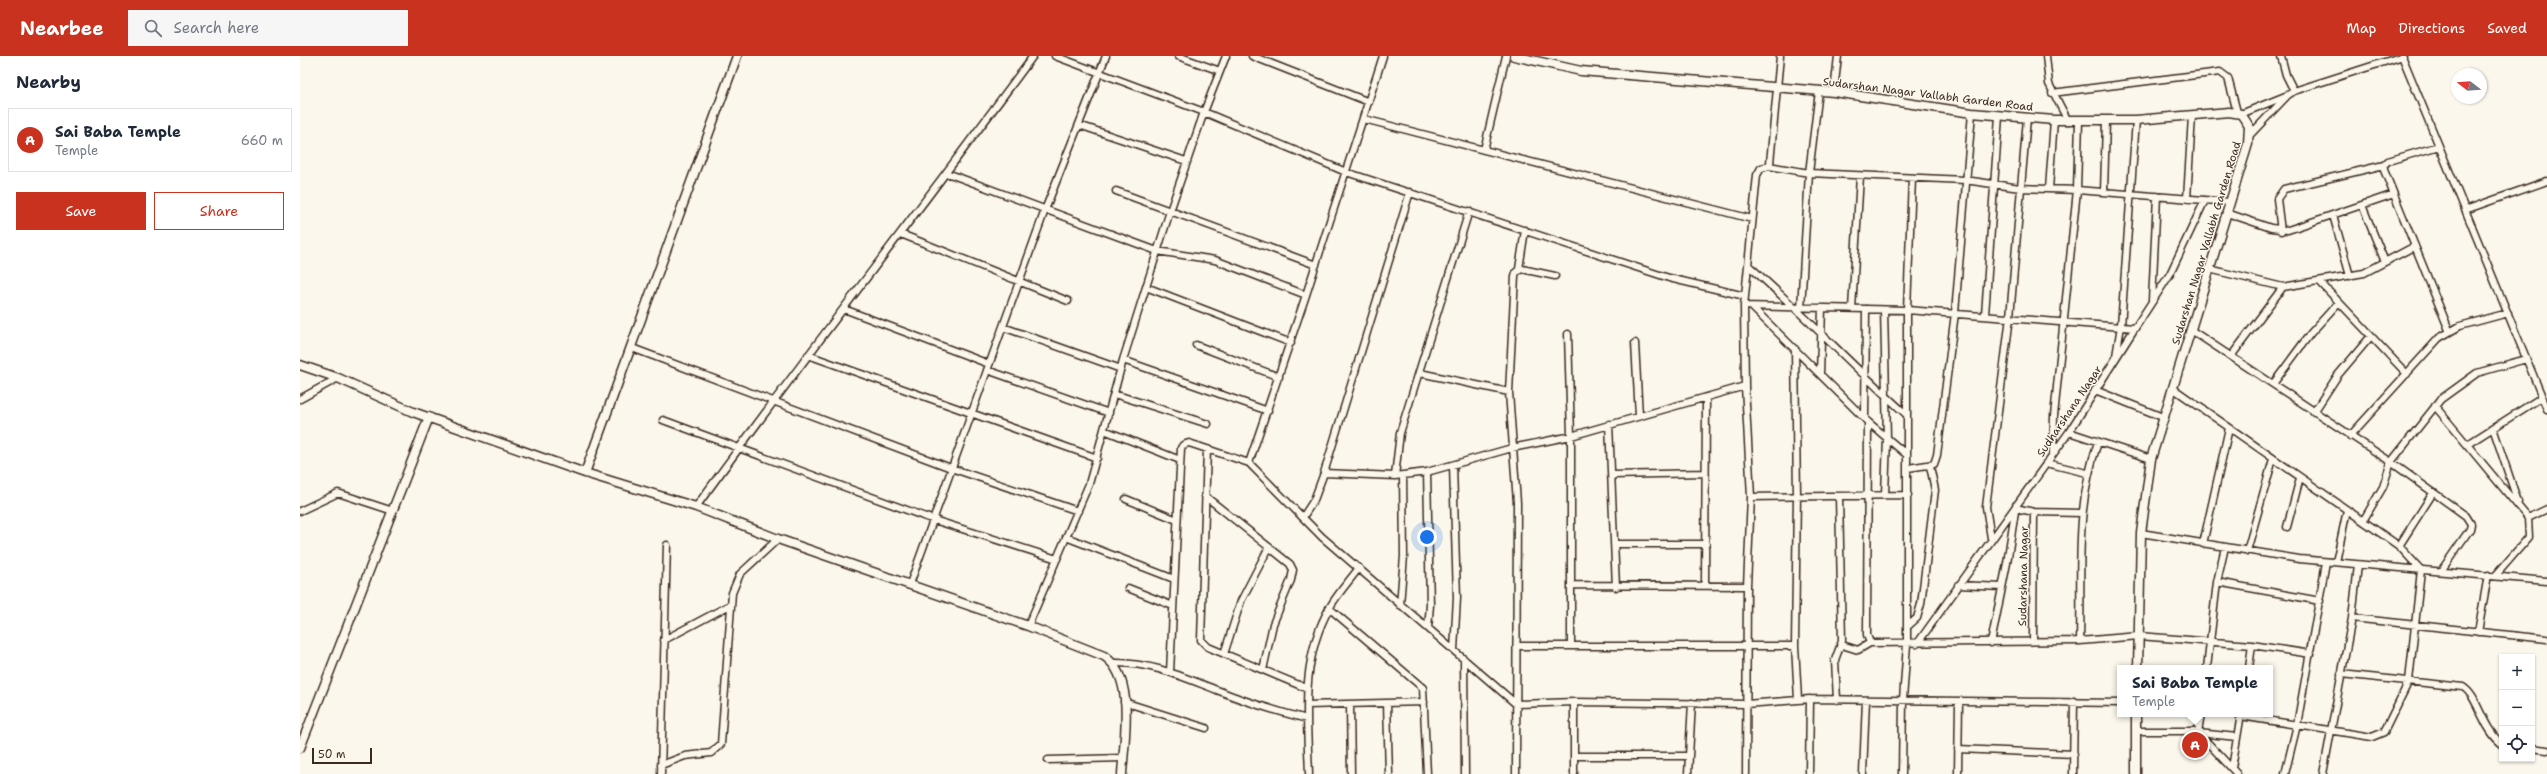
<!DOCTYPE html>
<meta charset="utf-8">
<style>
body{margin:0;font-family:"Shantell Sans",sans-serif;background:#f6f6f7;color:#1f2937}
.controls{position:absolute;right:12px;bottom:12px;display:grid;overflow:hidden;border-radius:0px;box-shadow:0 1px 3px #0004}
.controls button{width:36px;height:36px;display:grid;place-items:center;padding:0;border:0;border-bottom:1px solid #e0e1e3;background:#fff;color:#1f2937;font:20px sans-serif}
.compass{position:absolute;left:2151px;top:12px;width:36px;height:36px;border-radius:50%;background:#fff;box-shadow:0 1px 3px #0004;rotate:287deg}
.scale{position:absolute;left:12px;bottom:10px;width:60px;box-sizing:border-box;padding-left:4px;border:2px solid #3b2a1e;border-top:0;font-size:11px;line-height:14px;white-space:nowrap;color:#3b2a1e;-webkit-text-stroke:3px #fbf7ec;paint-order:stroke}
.you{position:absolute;left:1127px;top:481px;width:14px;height:14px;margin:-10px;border:3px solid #fff;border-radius:50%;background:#1a73e8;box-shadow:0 0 0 6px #1a73e833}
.badge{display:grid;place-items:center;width:26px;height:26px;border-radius:50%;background:#c8321e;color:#fff;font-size:13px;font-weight:700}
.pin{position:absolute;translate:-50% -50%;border:2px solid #fff;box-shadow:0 1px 4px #0006}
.popup{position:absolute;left:1817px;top:609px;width:156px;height:52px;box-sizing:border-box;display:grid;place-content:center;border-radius:0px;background:#fff;filter:drop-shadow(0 1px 3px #0005);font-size:13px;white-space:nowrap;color:#747a83}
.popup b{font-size:15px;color:#1f2937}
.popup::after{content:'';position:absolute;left:50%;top:100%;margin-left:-8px;border:8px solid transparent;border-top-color:#fff}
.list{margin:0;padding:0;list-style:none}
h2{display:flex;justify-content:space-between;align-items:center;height:52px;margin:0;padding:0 16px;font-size:17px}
h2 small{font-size:13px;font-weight:400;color:#747a83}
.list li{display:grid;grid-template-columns:26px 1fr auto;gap:12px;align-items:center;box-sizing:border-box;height:64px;margin:0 8px 8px;padding:0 8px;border:1px solid #e0e1e3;border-radius:0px}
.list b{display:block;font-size:15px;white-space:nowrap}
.list p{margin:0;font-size:13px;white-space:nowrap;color:#747a83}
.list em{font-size:13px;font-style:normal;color:#747a83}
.actions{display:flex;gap:8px;padding:12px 16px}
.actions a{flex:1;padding:9px 0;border:1px solid #c8321e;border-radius:0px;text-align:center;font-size:14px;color:#c8321e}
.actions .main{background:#c8321e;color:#fff}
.icon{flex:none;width:22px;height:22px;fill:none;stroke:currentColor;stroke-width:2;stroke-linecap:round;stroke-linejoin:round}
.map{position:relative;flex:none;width:2247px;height:718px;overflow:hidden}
header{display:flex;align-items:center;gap:24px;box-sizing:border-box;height:56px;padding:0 20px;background:#c8321e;color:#fff}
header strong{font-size:19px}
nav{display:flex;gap:22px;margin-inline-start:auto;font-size:14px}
.search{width:280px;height:36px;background:#f6f6f7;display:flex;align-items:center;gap:10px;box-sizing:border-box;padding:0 14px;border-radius:0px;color:#747a83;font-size:15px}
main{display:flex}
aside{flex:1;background:#fff}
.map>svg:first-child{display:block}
</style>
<header>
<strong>Nearbee</strong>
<div class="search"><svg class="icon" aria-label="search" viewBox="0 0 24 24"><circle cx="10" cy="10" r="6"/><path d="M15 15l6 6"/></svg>Search here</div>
<nav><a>Map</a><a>Directions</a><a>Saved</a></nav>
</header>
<main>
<aside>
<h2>Nearby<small></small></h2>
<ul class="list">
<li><span class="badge">A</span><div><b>Sai Baba Temple</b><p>Temple</p></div><em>660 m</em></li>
</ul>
<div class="actions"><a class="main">Save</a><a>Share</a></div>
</aside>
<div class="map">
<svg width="2247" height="718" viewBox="0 0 2247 718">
<rect width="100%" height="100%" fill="#fbf7ec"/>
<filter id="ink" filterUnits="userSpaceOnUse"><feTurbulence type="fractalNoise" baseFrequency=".025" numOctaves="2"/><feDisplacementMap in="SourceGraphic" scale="8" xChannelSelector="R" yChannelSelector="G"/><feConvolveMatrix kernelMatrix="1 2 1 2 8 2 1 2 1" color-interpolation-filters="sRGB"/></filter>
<g filter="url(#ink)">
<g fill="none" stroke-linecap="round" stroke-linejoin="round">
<g stroke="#3b2a1e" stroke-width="9">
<path id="minor" d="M 755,0 L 904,56 L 1046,116 L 1369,222 L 1445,240
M 878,0 L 920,15
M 952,0 L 1069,46
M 1746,0 L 1749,28 L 1768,65
M 1981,0 L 1986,19 L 1994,35
M 2102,0 L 2247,353
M 1534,36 L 1538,0
M 1752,37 L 1920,16 L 1928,22 L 1937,56
M 1941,58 L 1988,39 L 1994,35 L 2103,0
M 1064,63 L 1452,163
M 779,69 L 886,105
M 1950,79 L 1987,40
M 2139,90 L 2088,105 L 2084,109 L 2084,114 L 2149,274
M 1184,94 L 1206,0
M 1469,110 L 1509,117 L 1665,124 L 1720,132 L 1777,134 L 1930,146
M 647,117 L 857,195 L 915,204 L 1006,239
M 1749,133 L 1754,64
M 816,135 L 1016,209
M 1804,136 L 1806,65
M 1887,143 L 1892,60
M 2062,149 L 2085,206
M 2165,154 L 2247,125
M 1927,157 L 1971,172 L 1988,174 L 2094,138
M 2033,159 L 2050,220
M 1981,175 L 1977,143 L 1984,133 L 2084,109
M 601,178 L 768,245
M 1449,210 C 1504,258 1553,311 1607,359
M 1219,213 L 1225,174
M 1909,213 L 1983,231 L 2064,217 L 2115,190
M 2019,225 L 2107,318
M 846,231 L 991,287
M 1852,245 L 1857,140
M 1444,250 L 1607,254 L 1835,272 L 1870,218 L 1905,144
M 1452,251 L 1568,366 L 1607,399
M 1501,252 L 1509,117 L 1519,35
M 544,253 L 689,308
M 1552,253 L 1560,120
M 1584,254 L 1587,382 L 1585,439
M 1685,259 L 1699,60
M 703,271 L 821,313
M 1891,274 L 2091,406 L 2166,460 L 2171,468 L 2170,473 L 2141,515
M 1268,278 L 1271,380 L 1271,588
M 1335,287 L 1339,360
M 896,289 L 979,321
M 332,292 L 651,412 L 778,455
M 508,299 L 797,402
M 1932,299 L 1983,231
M 1816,300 L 1821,270 L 1836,64
M 823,304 L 968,355
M 687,314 L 809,357
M 1120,317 L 1209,336
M 1520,318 L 1522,252
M 1973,328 L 2010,278 L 2039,246
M 1445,330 L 1451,441 L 1447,530 L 1446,718
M 1874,333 L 2099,490 L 2121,514 L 2109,625 L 2084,676 L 2072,681 L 1941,660
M 1795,334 L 1865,362
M 814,338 L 908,368
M 0,343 L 38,322
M 2135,350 L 2228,462 L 2229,481 L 2196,519
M 2014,356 L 2038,319 L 2071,280
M 1565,362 L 1566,253
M 363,364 L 634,464 L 757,503
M 1568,366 L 1567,579 L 1570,587 L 1780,585 L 1839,580 L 1952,589 L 2011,598
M 1309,368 L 1316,531
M 2193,372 L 2218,446
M 804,374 L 880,404
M 1769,376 L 1851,403
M 2050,380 L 2139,282 L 2160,270 L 2208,257
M 2168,388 L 2242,341
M 907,393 L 901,584 L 908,591 L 1006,632
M 1753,397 L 1754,360 L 1777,134 L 1779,65
M 949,407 L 1006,239 L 1083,0
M 1746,407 L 1787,417
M 1153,409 L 1157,542 L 1154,594
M 1608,412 L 1634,408 L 1637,399 L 1655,257 L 1672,57
M 1127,416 L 1130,549 L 1128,572
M 1024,417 L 1095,420 L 1127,416 L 1212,392 L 1271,380 L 1445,330 L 1444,250 L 1457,119 L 1461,112 L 1469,110 L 1470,107 L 1480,0
M 1313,419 L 1404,417
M 1095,420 L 1100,377 L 1169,155
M 905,440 L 990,508 L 993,514 L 991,524 L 973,568 L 963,614
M 1451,441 L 1608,439
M 826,443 L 877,464
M 396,451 C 506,299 622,151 733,0
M 1715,452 L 1734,456 L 1782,457
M 0,455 L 38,437 L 93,455
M 1003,461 L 1014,444 L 1024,417 L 1110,136
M 2228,462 L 2247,453
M 2063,465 L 2083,431 L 2091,406 L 2141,343 L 2177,317 L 2226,303
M 1987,471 L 2000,422
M 1841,477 L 1999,503 L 2247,525
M 766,481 L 874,523
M 1691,482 L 1686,451 L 1710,261 L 1727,62
M 1314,488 L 1406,488
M 1903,488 L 1929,372
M 2099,490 L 2133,437
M 1947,495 L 1973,403
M 2036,506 L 2047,454
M 1917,526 L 2020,545
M 610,528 L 745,154 L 806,0
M 1272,529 L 1447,530
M 1658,529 L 1702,531
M 1405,530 L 1406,342
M 828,532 L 873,550
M 1100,549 L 1104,500 L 1103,419
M 1029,552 L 1123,632 L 1127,718
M 2052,562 L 2247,583
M 728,570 L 789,428 L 823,304 L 870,155 L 904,56 L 926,0
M 1607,571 L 1617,562 L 1621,548 L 1635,434 L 1630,410
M 2178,576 L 2188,519
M 364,584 L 430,549
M 1733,585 L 1734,456
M 1780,585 C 1782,515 1774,455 1798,386
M 1691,587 L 1707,507 L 1716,449
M 1617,588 L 1769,376 L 1835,272
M 1542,589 L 1558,594 L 1570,587
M 1217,590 L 1495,590 L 1497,439 L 1495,293
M 1495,590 L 1498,643
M 924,598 L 941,545 L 969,491
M 1164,603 L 1165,718
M 814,607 C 850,606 883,621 917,634 C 946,646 976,655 1007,663
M 1907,612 L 1917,526 L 1925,491
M 1949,612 L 1952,589
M 870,616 L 881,392 L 883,389 L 889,387 L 949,407 L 1022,481 L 1216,648 L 1274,646 L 1446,648 L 1510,643 L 1820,647
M 2041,618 L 2163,631 C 2178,640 2182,672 2202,688
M 1537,644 L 1535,604 L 1542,585 L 1539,440
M 824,646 L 906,672
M 1274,646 L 1274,718
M 1087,647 L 1089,718
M 1007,649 L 1124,646
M 1050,649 L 1051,718
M 1901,658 L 1898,677 L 1937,681
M 1836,675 L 1894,675 L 1908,687 L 1937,718
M 2232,692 L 2247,694
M 1658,693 L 1774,698
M 1275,700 L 1389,700
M 748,704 L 823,702
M 361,709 L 385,700 L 411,697 L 421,688 L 432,537 L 440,518 L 478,483
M 1932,712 L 1941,658
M 361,718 L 367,489
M 1009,718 C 1007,661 1000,603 1030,551 C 1038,537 1049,525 1059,512
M 1216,718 L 1217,447 L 1209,336 L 1215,220 L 1216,216 L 1222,213 L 1255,220
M 1388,718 L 1392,647
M 1509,718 L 1510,643
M 1563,718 L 1566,644
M 1602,718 L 1603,644 L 1607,588 L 1607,254 L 1612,122
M 1658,718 L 1659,645
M 1773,718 L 1774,645
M 1985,718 L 1997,669 L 2026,506
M 2023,718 L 2052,562 L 2058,509"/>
</g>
<g stroke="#3b2a1e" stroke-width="11">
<path id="tertiary" d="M 1214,0 L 1281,15 L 1534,36 L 1672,57 L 1754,64 L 1836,64 L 1929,56 L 1941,58 L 1949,70 L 1948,88 L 1851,403 L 1841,477 L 1838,612
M 0,309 L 38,322 L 113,356 L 285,417 L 396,451 L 478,483 L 728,570 L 804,600 C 836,621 824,684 822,718
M 285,417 L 437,0
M 0,692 L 129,361
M 1836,718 L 1836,658"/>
</g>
<use href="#minor" stroke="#fbf7ec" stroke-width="6"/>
<use href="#tertiary" stroke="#fbf7ec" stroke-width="8"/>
</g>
</g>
<g text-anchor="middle" stroke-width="3" stroke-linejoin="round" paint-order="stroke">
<g font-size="11" fill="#3b2a1e" stroke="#fbf7ec">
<text transform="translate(1628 38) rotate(7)" y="4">Sudarshan Nagar Vallabh Garden Road</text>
<text transform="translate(1906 187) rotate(-73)" y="4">Sudarshan Nagar Vallabh Garden Road</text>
<text transform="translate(1769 355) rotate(-56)" y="4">Sudharshana Nagar</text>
<text transform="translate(1723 520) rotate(-89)" y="4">Sudarshana Nagar</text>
</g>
</g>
</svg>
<div class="controls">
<button>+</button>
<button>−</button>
<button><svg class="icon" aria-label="locate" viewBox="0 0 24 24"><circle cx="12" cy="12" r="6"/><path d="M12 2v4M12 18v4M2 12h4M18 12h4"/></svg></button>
</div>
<svg class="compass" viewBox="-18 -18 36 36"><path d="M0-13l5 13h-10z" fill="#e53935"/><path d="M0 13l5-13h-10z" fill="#747a83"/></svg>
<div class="scale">50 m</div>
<div class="you"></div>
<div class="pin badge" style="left:1895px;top:689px">A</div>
<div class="popup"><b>Sai Baba Temple</b>Temple</div>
</div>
</main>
